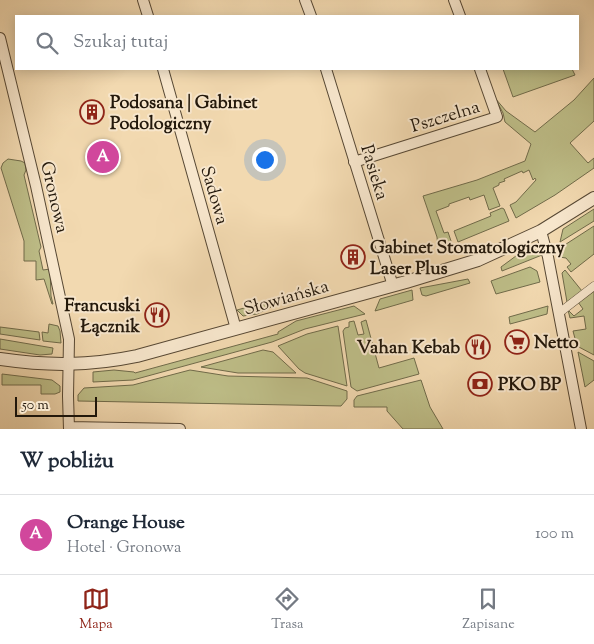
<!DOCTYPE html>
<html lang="pl">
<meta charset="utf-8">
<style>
body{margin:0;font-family:"Sorts Mill Goudy",serif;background:#f2f2f3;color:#1f2937}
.scale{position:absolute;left:15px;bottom:12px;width:82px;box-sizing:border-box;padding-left:5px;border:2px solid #23180b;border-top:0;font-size:14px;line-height:18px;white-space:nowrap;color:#23180b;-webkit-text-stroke:4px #f7e6cc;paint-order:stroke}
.you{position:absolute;left:264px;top:159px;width:18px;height:18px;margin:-12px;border:4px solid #fff;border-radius:50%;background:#1a73e8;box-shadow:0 0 0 8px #1a73e833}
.badge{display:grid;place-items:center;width:32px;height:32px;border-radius:50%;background:#8f2418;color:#fff;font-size:16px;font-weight:700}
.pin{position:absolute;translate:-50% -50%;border:2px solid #fff;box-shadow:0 1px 5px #0006}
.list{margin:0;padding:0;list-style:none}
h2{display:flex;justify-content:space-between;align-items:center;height:65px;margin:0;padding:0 20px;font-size:21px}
h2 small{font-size:16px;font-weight:400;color:#747a83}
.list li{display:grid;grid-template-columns:32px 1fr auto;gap:15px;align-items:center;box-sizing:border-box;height:80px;padding:0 20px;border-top:1px solid #e0e1e3}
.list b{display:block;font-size:19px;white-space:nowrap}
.list p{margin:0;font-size:16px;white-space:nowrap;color:#747a83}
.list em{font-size:16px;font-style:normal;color:#747a83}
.icon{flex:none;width:28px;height:28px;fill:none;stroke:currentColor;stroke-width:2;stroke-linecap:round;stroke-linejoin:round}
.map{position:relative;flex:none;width:594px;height:429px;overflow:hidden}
.search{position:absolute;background:#fff;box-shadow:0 2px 12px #0003;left:15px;right:15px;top:15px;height:55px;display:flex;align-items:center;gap:12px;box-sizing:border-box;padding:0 18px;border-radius:0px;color:#747a83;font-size:19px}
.sheet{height:145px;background:#fff}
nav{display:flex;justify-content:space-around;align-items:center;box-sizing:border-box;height:70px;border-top:1px solid #e0e1e3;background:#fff;font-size:14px;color:#747a83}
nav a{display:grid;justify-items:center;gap:2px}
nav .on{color:#8f2418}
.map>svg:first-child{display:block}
</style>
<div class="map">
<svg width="594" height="429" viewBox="0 0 594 429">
<rect width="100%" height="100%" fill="#f2d9b0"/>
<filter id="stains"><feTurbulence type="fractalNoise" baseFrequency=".004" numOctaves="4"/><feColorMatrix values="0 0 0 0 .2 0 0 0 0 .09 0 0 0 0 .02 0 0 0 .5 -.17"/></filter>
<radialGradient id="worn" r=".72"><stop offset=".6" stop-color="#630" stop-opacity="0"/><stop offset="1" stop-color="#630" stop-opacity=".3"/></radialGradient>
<path fill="#bebe88" stroke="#706b4a" d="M 503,69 L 572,69 L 575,75 L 513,97 Z
M 594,78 L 594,121 L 570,143 L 588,163 L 594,158 L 594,168 L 555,195 L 516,218 L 510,205 L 516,202 L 536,180 L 535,178 L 533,180 L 529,170 L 523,173 L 522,171 L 504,179 L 505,181 L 499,183 L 499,185 L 493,188 L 500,206 L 489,210 L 484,195 L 470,200 L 469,197 L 449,204 L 449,206 L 436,211 L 444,233 L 448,232 L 452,244 L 438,249 L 437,237 L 423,196 L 477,180 L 525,161 L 531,144 L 505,122 L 503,113 L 495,98 L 506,111 L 535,132 L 574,100 Z
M 8,159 L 21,161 L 25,163 L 26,170 L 24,175 L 41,247 L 39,251 L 43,270 L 50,269 L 51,296 L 53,304 L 52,304 L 44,279 L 36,280 L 36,261 L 24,261 L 24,241 L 1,168 L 3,163 Z
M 502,208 L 504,209 L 509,221 L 458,242 L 454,231 L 491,216 L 490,213 Z
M 594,209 L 594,221 L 560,242 L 563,229 Z
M 594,226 L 594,254 L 571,272 L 567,267 L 571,264 L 566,258 L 559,257 L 560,248 Z
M 528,248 L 533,248 L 542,255 L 502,271 L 501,267 L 520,253 Z
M 530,267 L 537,271 L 540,282 L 496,294 L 491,281 Z
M 565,270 L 582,291 L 567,302 L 562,273 Z
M 468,279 L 470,283 L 426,296 L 422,295 L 420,288 Z
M 412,290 L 413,300 L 375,311 L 380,299 Z
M 594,290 L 594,355 L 577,346 L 573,331 L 586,329 L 584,316 L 570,318 L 568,310 L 574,316 L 583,309 L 578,302 Z
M 269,301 L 271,307 L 257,314 L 243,316 L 237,310 Z
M 354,306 L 365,314 L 305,329 L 272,342 L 133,380 L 93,382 L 93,372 L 114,370 L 134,372 L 135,373 L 278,334 L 278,332 L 296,321 Z
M 548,306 L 547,314 L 510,324 L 509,317 Z
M 366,320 L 379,368 L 414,358 L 419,374 L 357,391 L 351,387 L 343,331 L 345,328 L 349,327 L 349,322 L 354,321 L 358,335 L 364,334 L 361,322 Z
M 49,324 L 58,326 L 60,331 L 61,343 L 43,341 L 42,332 L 48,333 Z
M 338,326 L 347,386 L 305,373 L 299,369 L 278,346 L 307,334 Z
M 0,327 L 39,332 L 40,340 L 0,334 Z
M 0,339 L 53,348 L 52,354 L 40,355 L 0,349 Z
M 263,350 L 273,352 L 296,373 L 238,373 L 201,367 Z
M 578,352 L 594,361 L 594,380 L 585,387 Z
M 190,370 L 228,376 L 307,378 L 347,391 L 347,399 L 341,406 L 78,401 L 78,395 L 84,388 L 133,385 Z
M 2,374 L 52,380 L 60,386 L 60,392 L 55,394 L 41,394 L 41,385 L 2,385 Z
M 421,380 L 430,407 L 443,429 L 403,429 L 387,411 L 387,407 L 354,407 L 354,400 L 357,396 Z"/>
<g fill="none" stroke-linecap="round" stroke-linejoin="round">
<g stroke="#574834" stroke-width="9">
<path id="pedestrian" d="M 559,313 L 594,286"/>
</g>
<g stroke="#574834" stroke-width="12">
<path id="minor" d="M 143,0 L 148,16
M 305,0 L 311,16
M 454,0 L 460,16
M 0,38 L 36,186 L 69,339 L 68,396 L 69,429
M 163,69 L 236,329
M 326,69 L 393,286
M 354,162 L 497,117 L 480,69
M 541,231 L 548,257 L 581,429
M 69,427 L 180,429"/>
</g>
<g stroke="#574834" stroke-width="14">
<path id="tertiary" d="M 0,359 C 48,366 89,366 137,356 L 406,282 L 478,260 L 541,231 L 594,198"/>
</g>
<use href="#pedestrian" stroke="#f7e6cc" stroke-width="8"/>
<use href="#minor" stroke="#f7e6cc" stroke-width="10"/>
<use href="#tertiary" stroke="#f7e6cc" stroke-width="12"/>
</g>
<defs>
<g id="building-ring" transform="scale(1.25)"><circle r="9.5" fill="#f7e6cc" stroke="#8f2418" stroke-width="1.5"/><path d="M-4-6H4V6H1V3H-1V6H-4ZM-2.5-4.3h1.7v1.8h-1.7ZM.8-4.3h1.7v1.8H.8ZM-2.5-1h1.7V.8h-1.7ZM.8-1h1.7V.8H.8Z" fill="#8f2418"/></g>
<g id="restaurant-ring" transform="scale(1.25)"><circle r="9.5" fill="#f7e6cc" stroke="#8f2418" stroke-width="1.5"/><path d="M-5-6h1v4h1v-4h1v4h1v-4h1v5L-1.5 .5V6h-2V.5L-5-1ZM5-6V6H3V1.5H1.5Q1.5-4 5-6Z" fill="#8f2418"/></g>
<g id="supermarket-ring" transform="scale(1.25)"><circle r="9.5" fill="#f7e6cc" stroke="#8f2418" stroke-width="1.5"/><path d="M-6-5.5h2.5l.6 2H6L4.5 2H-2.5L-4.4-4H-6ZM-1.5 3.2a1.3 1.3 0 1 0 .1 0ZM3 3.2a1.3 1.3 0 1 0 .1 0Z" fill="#8f2418"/></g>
<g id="bank-ring" transform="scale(1.25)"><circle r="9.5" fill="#f7e6cc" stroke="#8f2418" stroke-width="1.5"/><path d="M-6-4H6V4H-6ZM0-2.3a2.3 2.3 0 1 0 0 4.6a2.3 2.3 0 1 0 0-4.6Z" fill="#8f2418"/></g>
</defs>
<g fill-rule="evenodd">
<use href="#building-ring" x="92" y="112"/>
<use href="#building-ring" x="353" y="257"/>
<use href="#restaurant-ring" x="157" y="315"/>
<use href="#supermarket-ring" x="517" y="342"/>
<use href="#restaurant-ring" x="478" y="347"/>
<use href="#bank-ring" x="480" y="384"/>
</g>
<g text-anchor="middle" stroke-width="4" stroke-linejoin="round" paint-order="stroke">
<g font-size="18" font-weight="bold" fill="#23180b" stroke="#f7e6cc" text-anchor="start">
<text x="110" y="108">Podosana | Gabinet<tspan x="110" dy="21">Podologiczny</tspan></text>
<text x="370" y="253">Gabinet Stomatologiczny<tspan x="370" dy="21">Laser Plus</tspan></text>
<text x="140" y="311" text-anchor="end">Francuski<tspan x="140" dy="21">Łącznik</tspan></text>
<text x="534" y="348">Netto</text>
<text x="460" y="353" text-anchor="end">Vahan Kebab</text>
<text x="498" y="390">PKO BP</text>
</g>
<g font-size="18" fill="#23180b" stroke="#f7e6cc">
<text transform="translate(445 116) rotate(-17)" y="6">Pszczelna</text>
<text transform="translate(375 172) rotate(73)" y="6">Pasieka</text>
<text transform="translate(215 195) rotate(74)" y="6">Sadowa</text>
<text transform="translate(55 197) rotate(77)" y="6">Gronowa</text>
<text transform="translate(286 297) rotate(-16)" y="6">Słowiańska</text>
</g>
</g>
<rect width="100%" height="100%" filter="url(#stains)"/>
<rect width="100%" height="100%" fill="url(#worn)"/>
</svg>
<div class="scale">50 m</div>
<div class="you"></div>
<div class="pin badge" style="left:103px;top:157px;background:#d1479c">A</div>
<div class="search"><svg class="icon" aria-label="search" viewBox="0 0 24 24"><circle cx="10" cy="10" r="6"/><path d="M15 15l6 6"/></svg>Szukaj tutaj</div>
</div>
<section class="sheet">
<h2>W pobliżu<small></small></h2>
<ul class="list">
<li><span class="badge" style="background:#d1479c">A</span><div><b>Orange House</b><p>Hotel · Gronowa</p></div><em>100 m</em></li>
</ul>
</section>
<nav>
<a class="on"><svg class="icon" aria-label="map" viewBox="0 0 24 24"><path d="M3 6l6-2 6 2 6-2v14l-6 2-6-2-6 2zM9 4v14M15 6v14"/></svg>Mapa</a>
<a><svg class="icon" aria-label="directions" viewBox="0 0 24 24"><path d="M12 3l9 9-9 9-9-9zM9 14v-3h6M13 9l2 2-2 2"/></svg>Trasa</a>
<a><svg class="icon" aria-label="saved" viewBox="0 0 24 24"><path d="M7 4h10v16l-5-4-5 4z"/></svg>Zapisane</a>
</nav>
